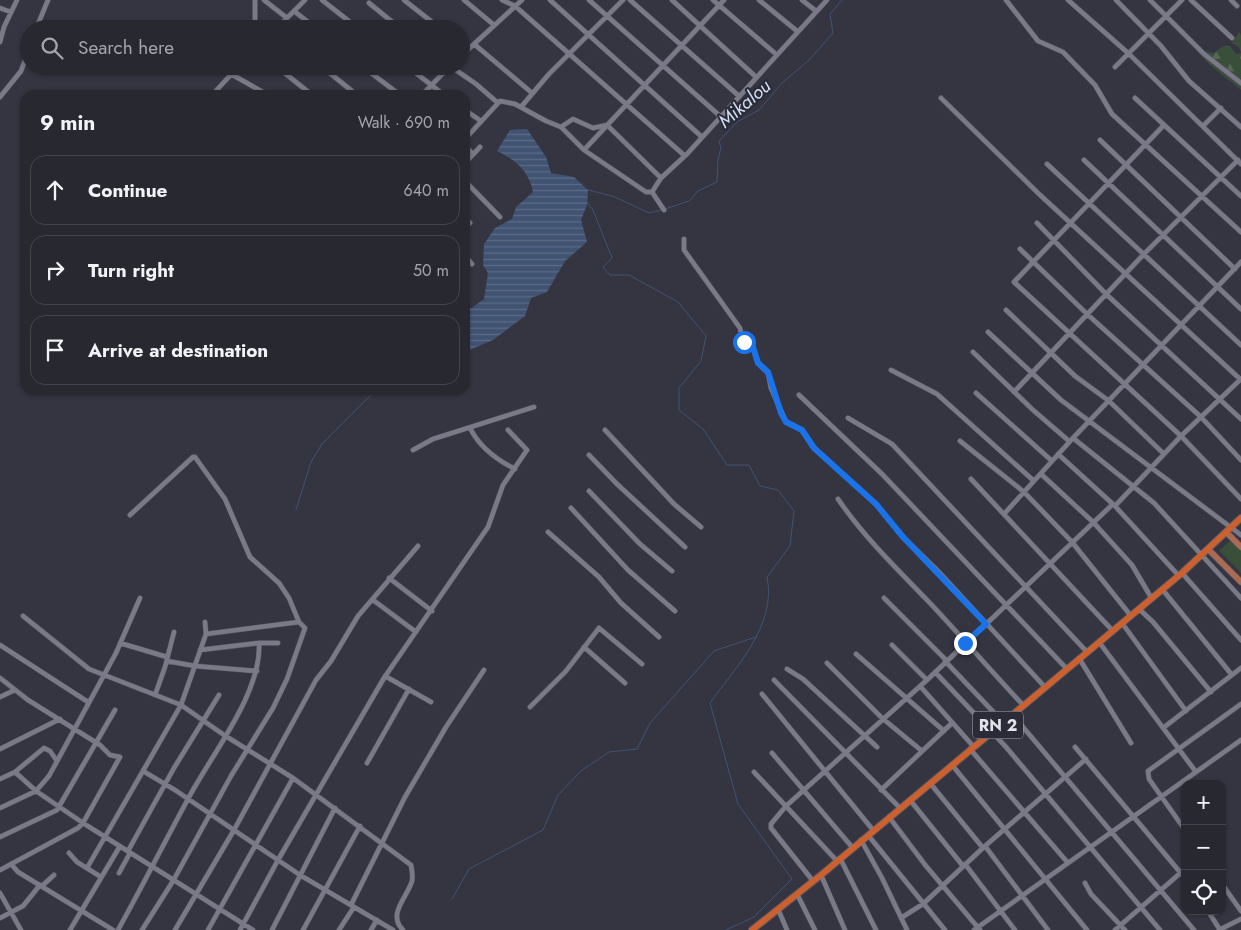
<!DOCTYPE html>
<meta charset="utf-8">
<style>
body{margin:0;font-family:Jost,sans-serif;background:#34343d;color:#f1f3f6}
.controls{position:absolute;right:15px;bottom:15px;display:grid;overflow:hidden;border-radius:10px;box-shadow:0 1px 4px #0004}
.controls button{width:45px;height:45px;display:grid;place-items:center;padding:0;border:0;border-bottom:1px solid #44444d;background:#282831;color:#f1f3f6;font:25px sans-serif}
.stop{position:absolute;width:15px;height:15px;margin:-11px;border:4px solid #1a73e8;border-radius:50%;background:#fff}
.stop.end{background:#1a73e8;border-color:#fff;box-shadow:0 1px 5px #0008}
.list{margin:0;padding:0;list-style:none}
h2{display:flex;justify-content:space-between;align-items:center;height:65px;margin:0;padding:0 20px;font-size:21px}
h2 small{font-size:16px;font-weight:400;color:#a5a6ab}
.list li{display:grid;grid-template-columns:32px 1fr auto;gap:15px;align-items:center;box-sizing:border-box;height:70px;margin:0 10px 10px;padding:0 10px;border:1px solid #44444d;border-radius:15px}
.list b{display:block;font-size:19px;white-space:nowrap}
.list em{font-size:16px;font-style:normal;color:#a5a6ab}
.icon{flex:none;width:28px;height:28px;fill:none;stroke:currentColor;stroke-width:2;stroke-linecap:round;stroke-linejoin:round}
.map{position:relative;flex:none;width:1241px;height:930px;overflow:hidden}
.search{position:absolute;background:#282831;box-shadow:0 1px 4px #0004;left:20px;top:20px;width:450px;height:55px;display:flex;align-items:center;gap:12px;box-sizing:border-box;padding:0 18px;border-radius:28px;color:#a5a6ab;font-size:19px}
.panel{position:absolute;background:#282831;box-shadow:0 1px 4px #0004;left:20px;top:90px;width:450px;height:305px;border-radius:15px}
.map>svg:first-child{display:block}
</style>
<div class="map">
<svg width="1241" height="930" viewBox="0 0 1241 930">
<defs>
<pattern id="forest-firs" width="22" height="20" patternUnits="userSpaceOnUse" patternTransform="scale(1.25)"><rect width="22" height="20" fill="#394f39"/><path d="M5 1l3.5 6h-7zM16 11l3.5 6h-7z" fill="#566856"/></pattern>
<pattern id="water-rules" width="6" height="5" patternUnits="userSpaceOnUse" patternTransform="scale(1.25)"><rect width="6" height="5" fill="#415372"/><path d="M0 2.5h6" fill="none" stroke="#5c6c86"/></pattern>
</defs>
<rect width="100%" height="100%" fill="#353541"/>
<path fill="#394f39" d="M 1230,541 L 1241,550 L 1241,573 L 1219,551 Z"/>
<path fill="url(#forest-firs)" d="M 1239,32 L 1241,35 L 1241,90 L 1210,65 L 1196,50 L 1214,53 L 1223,46 L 1230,46 L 1236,54 L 1241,53 L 1239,47 L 1232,43 Z"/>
<path fill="url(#water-rules)" d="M 527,129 L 546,157 L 551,173 L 574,177 L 588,190 L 587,205 L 581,220 L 587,242 L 565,261 L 547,292 L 531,298 L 525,316 L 493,340 L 465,352 L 465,309 L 472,308 L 484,299 L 488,273 L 483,265 L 484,244 L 495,228 L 512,219 L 516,207 L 533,192 C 529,171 516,160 497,151 L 510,130 Z"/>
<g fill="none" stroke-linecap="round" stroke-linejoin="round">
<path stroke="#415372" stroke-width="1" d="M 585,189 L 615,197 L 649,213 L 661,210
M 587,202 L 593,210 L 612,258 L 603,267 L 610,275 L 629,275 L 678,302 L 706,336 L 701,361 L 679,388 L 679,410 L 703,429 L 727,465 L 749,465 L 760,486 L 778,490 L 794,511 L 790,546 L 767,577 C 777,625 736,667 710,703 L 738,804 L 792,879 L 754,917 L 726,930
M 665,209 L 689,201 L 698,191 L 717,182 L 718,159 L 721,148 L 719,141 L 737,122 L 759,110 L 782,83 L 809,60 L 833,33 L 830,14 L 842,0
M 296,510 L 311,462 L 322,444 L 376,390
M 452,899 L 469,869 L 543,830 L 558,795 L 581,771 L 609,752 L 637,749 L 650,723 L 714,651 L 756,637"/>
<g stroke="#54545f" stroke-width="5.5">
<path id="minor" d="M 264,0 L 287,18
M 322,0 L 359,29
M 404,0 L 441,29
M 464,0 L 494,25
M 502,0 L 515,6 L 685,156
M 550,0 L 702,137
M 589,0 L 720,116
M 630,0 L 739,96
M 672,0 L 756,77
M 713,0 L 777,55
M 759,0 L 797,31
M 802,0 L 816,11
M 1006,0 L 1038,41 L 1063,52 L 1095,85 L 1112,114 L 1241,232
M 1068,0 L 1128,53 L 1241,164
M 1116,0 L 1161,46 L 1189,81 L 1241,127
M 1150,0 L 1204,54 L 1241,83
M 1191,0 L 1232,38
M 1231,0 L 1237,6
M 369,3 L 401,29
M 0,8 L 11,12
M 294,11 L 317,29
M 36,29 L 48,0
M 255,29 L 255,0
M 276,29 L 305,0
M 0,42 L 4,27 L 17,0
M 474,44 L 532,93
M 461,45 L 468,50
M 461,56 L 522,0
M 276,66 L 312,95
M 321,66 L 357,95
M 362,66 L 400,95
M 407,66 L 444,95
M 450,66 L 476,84 L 498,103
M 1115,67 L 1182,0
M 231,74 L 268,95
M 212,95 L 239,66
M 422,95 L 450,66
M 0,97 L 21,71 L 29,50
M 941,98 L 1039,194 L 1240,379
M 1135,98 L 1241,196
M 521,107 L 549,74 L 623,0
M 465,110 L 481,121
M 1164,125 L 1014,282 L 1181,436 L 1241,499
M 1204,125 L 1221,108
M 561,127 L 573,119 L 593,128 L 607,125 L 661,178
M 465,139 L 500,101 L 515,104 L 546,121 L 561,127 L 584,150 L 646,192 L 652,192
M 1100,140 L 1235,269
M 465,146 L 473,154
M 584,150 L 724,0
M 1084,160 L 1241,309
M 465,163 L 480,147
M 1047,164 L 1241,345
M 465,181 L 500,217
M 664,210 L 652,192 L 661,178 L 687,154 L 827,0
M 465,218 L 470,223
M 1037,223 L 1106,294 L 1241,419
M 684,239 L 684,250 L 740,328 L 743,342 L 753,347 L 758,363 L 768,373 L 771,388 L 786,422 L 802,430 L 814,448 L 876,504 L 903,537 L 938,571 L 1044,686
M 1020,249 L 1087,314 L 1201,417 L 1241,460
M 465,256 L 472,264
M 1006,310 L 1075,376 L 1109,401 L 1164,454
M 988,332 L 1061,400 L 1241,535
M 973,352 L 1033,410 L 1069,441
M 891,370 L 937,394 L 1034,481
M 1014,392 L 1143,255 L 1238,160
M 976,393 L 1052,461
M 799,395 L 882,474 L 1066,668
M 848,418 L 892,444 L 1087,652
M 470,428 C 479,446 497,460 515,469
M 605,430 L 674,504 L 701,527
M 1073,438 L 1241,262
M 960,441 L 1024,492 L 1072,542 L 1131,616
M 413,450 L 433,439 L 534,407
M 1058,454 L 1115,506 L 1179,576
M 589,455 L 617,484 L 685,547
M 1041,474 L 1093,522 L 1132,565 L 1152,599
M 971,479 L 1112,630
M 589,491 L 640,544 L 672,571
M 838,499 C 864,537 897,569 929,602 C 961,636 991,671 1023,705
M 1115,506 L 1181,436 L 1241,379
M 571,508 L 628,570 L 675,611
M 1004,514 L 1073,438 L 1154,503 L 1241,598
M 130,515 L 193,457 L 195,457 L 225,499 L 250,557 L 279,583 L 289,598 L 299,622 L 305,628 L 287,679 L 273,708 L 231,776 L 173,881 L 142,930
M 548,532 L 599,577 L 621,603 L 659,637
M 1182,573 L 1241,640
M 389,578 L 432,611
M 1162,589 L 1232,675
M 884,598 L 946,660
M 373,600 L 416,632
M 1139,609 L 1153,622 L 1211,692
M 23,616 L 89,669 L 181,705 L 224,735 L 293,778 L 411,865 C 412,870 413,876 412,881 C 407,898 387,914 403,930
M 1122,623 L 1186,711
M 206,634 L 299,622
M 1099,642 L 1196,772
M 120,643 L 167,657
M 0,645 L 88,702
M 892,645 L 927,680
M 584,647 L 625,683
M 200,650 L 259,643 L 278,643
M 856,654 L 944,731
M 1079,658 L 1131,743
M 167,661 L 195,666 L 257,671
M 945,661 L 1002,721
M 827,663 L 882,718 L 922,751
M 787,669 L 803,679 L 877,747
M 935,672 L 1006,747 L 1160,930
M 385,676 L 431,702
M 0,678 L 28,700 L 100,745 L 110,755 L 120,757 L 83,823 L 78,828 L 0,870
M 774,680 L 900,808
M 920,686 L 973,746
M 762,694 L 873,830
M 155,695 L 165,667 L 174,632
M 0,697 L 15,690
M 530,707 L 566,671 L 599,628 L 642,664
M 1012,714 L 1194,930
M 1163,728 L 1241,668
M 1075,747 L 1185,878
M 0,749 L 60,719
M 970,749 L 1068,863
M 772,753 L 852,847
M 367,763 L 409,689
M 952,765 L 1087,930
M 143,771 L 175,790 L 300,875 L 393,930
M 15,772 L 36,791 L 83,823 L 253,930
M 754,772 L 837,861
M 0,779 L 15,772 L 44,748 L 50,751 L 57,761
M 930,783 L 983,848
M 881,790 L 952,723
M 910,800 L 963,866
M 0,808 L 36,791 L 49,776 L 116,653 L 140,598
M 889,817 L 926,866 L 980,930
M 1185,830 L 1149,779 L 1148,771 L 1241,704
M 868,835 L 945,930
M 0,837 L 57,810 L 115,710
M 861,840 L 882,878 L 907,930
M 985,846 L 1048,930
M 128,851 L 174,768 L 219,695
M 69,853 L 77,862 L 101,877
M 840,858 L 876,930
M 11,864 L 18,872 L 113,930
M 965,864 L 1015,930
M 87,868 L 181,705 L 206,634 L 205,622
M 119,873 L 130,853
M 821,875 L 845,930
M 813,881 L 771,828 L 771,824 L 786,806 L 927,680 L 1113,504
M 1085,883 L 1091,894 L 1125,930
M 1222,884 L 1241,911
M 42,886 L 54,875
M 0,893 L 21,930
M 797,894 L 815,930
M 351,905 L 405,797 L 446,727 L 484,670
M 778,909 L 787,930
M 1208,911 L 1220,930
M 0,918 L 23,906 L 40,885
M 901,918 L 923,904 L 985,846 L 1086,759
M 70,930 L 120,846
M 118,930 C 142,887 164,843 188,799 C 211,755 262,693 259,643
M 175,930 L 234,830 L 316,680 L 331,661 L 358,616 L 418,546
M 208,930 L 293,778
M 240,930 L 278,860 L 384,678 L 488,527 L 503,485 L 527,450 L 508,430
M 272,930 L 335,808
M 303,930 L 360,826
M 339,930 L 354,907
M 371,930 L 377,920
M 974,930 L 1241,740
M 1115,930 L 1185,869
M 1219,930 L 1241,919"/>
</g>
<g stroke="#54545f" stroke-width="7">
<path id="major" d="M 1227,533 L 1241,547
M 1209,550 L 1241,582"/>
</g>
<g stroke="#54545f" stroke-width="8">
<path id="highway" d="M 752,930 L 821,875 L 1182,573 L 1241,518"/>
</g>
<use href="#minor" stroke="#797987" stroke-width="4.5"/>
<use href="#major" stroke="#ab6b52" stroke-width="5.5"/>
<use href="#highway" stroke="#cc612f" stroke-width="6"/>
</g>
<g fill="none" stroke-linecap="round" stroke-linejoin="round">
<path stroke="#1a73e8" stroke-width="6" d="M 744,342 L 753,347 L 758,363 L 768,372 L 781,413 L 786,422 L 802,430 L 814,448 L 876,504 L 903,537 L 986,624 L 965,643"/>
</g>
<g text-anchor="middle" stroke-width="4" stroke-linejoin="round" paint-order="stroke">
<rect fill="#2b2b37" stroke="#acacb5" stroke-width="1" x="973" y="711.5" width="50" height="27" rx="4"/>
<g font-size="16" font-weight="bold" fill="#e3e3eb">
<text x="998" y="731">RN 2</text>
</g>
<g font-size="19" font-style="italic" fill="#d1def5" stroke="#2b2b37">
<text transform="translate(744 103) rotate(-41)" y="7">Mikalou</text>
</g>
</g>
</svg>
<div class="controls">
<button>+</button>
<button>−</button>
<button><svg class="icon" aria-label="locate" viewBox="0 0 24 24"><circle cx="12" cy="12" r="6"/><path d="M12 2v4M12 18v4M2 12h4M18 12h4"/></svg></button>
</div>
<div class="stop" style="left:744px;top:342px"></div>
<div class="stop end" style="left:965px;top:643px"></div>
<div class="search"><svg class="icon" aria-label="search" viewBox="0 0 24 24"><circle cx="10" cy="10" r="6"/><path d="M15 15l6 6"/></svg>Search here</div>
<section class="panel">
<h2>9 min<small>Walk · 690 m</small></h2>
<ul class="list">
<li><svg class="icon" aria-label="ahead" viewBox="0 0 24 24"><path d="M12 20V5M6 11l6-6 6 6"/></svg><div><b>Continue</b></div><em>640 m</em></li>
<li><svg class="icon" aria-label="right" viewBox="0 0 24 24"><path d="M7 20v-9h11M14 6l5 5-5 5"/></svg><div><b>Turn right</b></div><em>50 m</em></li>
<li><svg class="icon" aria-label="arrive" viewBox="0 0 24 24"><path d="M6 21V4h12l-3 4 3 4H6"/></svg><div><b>Arrive at destination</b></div></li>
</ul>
</section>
</div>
